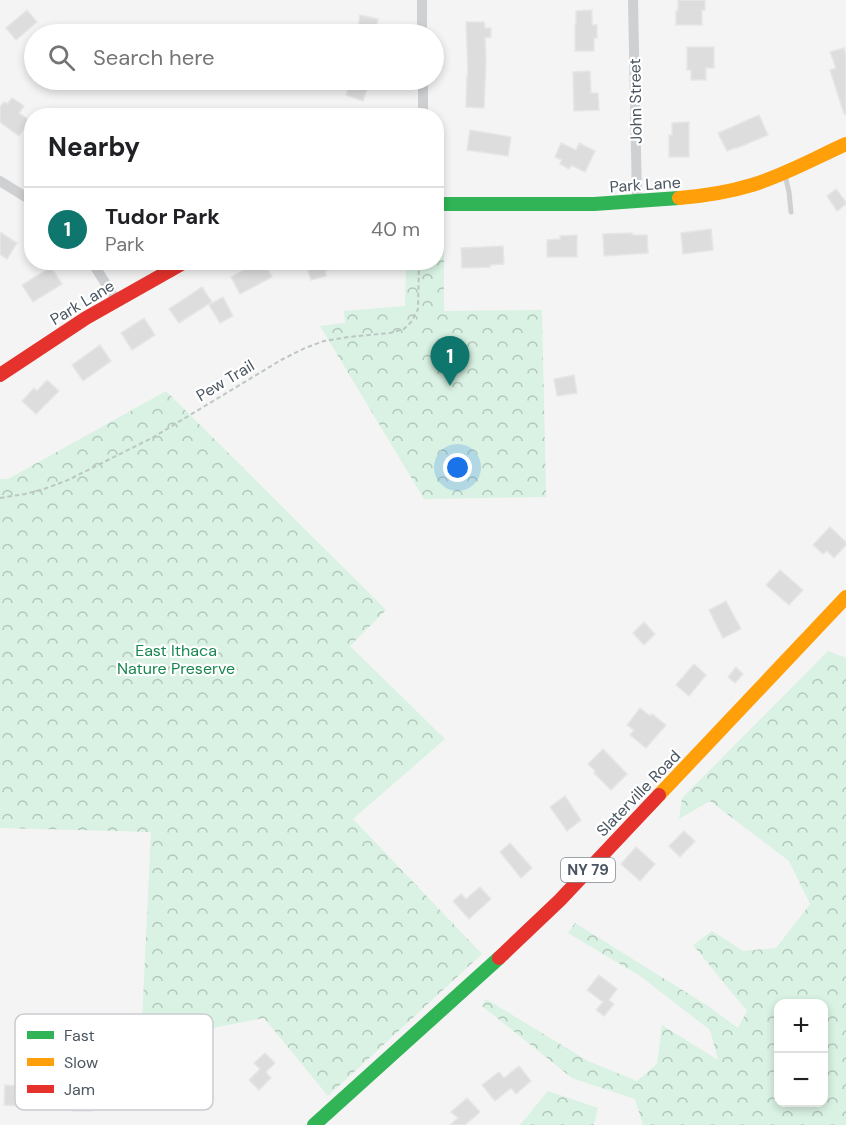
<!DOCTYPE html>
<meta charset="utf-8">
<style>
body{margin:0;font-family:"DM Sans",sans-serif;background:#f2f2f2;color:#202124}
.controls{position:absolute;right:18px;bottom:18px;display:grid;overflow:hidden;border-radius:12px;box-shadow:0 3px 9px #0003}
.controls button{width:54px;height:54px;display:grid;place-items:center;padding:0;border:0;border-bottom:2px solid #e0e0e0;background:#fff;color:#202124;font:30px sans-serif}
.you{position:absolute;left:458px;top:468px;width:21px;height:21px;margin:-15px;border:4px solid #fff;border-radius:50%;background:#1a73e8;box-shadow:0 0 0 9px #1a73e833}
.badge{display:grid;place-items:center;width:39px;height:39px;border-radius:50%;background:#0f766e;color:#fff;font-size:20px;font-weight:700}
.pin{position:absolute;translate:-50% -50px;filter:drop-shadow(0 2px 3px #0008)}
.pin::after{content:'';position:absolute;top:32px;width:21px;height:18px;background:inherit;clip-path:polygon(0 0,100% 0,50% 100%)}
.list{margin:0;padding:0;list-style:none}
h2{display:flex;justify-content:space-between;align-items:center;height:78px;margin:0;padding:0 24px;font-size:26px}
h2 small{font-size:20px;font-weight:400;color:#757577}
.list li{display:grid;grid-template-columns:39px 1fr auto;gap:18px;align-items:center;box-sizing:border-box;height:84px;padding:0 24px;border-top:2px solid #e0e0e0}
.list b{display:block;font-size:22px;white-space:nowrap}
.list p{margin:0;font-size:20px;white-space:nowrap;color:#757577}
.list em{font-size:20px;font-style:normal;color:#757577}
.icon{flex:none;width:33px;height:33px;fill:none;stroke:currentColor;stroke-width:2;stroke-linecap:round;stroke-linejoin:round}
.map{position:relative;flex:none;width:846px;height:1125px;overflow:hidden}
.search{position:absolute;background:#fff;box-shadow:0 3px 9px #0003;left:24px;top:24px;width:420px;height:66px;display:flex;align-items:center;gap:15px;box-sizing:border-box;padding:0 21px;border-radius:33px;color:#757577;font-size:22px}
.panel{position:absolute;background:#fff;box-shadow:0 3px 9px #0003;left:24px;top:108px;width:420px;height:162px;border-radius:24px}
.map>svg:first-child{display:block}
</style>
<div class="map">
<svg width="846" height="1125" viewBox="0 0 846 1125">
<defs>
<pattern id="forest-crowns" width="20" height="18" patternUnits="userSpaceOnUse" patternTransform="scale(1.5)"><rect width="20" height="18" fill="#d9f2e3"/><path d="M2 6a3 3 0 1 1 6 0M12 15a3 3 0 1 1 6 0" fill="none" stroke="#b2c7bb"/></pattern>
</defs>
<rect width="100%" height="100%" fill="#f4f4f4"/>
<path fill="url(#forest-crowns)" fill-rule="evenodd" d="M 437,214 L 444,214 L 444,311 L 542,310 L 546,497 L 424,499 L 320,326 L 345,323 L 344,311 L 405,306 L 406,263 L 436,262 Z
M 166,391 L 386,610 L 350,646 L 445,739 L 353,819 L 482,954 L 328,1096 L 264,1018 L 141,1042 L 151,832 L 0,828 L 0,479 L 8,479 Z
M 828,651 L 846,658 L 846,1125 L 643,1125 L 635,1099 L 572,1078 L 482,1006 L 486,999 L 588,1061 L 637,1081 L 657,1064 L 662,1025 L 718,1060 L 710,1030 L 640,976 L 568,933 L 575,923 L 708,1006 L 738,1028 L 747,1011 L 693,945 L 712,931 L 743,951 L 776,948 L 810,904 L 789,861 L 710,801 L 679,819 L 682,798 ZM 778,1004 L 824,1004 L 824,1102 L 778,1102 Z
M 548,1091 L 598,1108 L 594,1125 L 520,1125 Z"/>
<path fill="#ddddde" stroke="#e5e6e7" stroke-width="1.5" d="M 678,0 L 705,0 L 705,10 L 702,10 L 702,25 L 676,25 L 676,11 L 678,11 Z
M 27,10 L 37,22 L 16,40 L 6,28 Z
M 592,10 L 592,25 L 597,25 L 597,38 L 594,38 L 594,51 L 575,51 L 575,25 L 576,25 L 576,11 Z
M 360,15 L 378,19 L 375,34 L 357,34 Z
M 466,22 L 484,22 L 485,28 L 491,28 L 491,37 L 485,38 L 486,60 L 484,108 L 466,107 L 467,75 L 468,75 Z
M 687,47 L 714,47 L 714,68 L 706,68 L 706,80 L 691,80 L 691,70 L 687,70 Z
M 844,48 L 846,55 L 846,114 L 844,114 L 830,70 L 836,68 L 830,52 Z
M 590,71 L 591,93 L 598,93 L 599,110 L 574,111 L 573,72 Z
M 351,80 L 370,80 L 363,101 L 346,95 Z
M 12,98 L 24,106 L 19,113 L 30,121 L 19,136 L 0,122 L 0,107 L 4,102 L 7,104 Z
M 759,115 L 768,135 L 737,148 L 737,147 L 727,151 L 718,133 Z
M 689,122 L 689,157 L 669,157 L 669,135 L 672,135 L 672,123 Z
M 470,130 L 511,137 L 508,156 L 467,150 Z
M 561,143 L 576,150 L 579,143 L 595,151 L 585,172 L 571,165 L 569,169 L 560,164 L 562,160 L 555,157 Z
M 836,189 L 846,202 L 846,204 L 837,211 L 827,196 Z
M 711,229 L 713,250 L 683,254 L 681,233 Z
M 0,232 L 17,243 L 7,259 L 0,254 Z
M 632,233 L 632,235 L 647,235 L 648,253 L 604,256 L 603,234 Z
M 577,235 L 577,257 L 547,257 L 547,240 L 560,239 L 560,236 Z
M 503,246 L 504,264 L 490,265 L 490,267 L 462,268 L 461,248 Z
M 258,262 L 264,262 L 272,277 L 240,294 L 231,277 Z
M 305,262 L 343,262 L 343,265 L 325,271 L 326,276 L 311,280 Z
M 51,267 L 62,284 L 33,302 L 22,285 Z
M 202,287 L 212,302 L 179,323 L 169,309 Z
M 223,297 L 233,316 L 220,323 L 209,305 Z
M 144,318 L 155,335 L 132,350 L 121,333 Z
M 100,345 L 111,361 L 83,381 L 72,365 Z
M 574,375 L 577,393 L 557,396 L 554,379 Z
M 47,380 L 59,391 L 36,414 L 22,401 L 34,388 L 37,391 Z
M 830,527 L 846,542 L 846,545 L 834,558 L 827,551 L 823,554 L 813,545 Z
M 780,570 L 803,590 L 789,605 L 766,585 Z
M 726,601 L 741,629 L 723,638 L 709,610 Z
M 644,622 L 655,634 L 644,645 L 633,633 Z
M 694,664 L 706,675 L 689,696 L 676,685 Z
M 736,667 L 743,674 L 735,683 L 728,677 Z
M 640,708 L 650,716 L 652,714 L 666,725 L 646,748 L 630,735 L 634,730 L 627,725 Z
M 603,749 L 627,774 L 611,790 L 594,773 L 595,771 L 588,764 Z
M 565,796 L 581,820 L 567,831 L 550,807 Z
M 684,831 L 695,841 L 680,857 L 669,846 Z
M 510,843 L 532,868 L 521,878 L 500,852 Z
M 636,847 L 655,864 L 640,881 L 621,864 Z
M 480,887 L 491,899 L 469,919 L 453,901 L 461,894 L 466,899 Z
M 599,975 L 617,989 L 609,1000 L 614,1004 L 604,1016 L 596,1010 L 603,1002 L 587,990 Z
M 265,1053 L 275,1063 L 266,1072 L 271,1078 L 259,1090 L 249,1080 L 260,1069 L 254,1063 Z
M 519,1066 L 531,1081 L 516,1094 L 511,1088 L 495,1101 L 482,1085 L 499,1072 L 504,1078 Z
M 34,1081 L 49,1082 L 49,1086 L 75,1088 L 75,1082 L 95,1082 L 94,1091 L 111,1091 L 110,1109 L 92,1108 L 92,1111 L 72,1111 L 73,1106 L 65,1106 L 65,1102 L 34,1099 L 33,1107 L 4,1105 L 5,1085 L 34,1087 Z
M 467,1098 L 480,1112 L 465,1125 L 450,1125 L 458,1118 L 451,1112 Z"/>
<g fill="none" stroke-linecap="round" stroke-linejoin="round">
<path stroke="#bcc7c4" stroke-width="2" stroke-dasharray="4.5 3" stroke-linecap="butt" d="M 0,498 L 25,494 L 44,489 L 68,480 L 152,438 L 281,360 L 305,348 L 324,341 L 348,337 L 390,333 L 404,329 L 412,321 L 418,309 L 419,262"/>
<path stroke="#ced0d2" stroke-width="5" d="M 785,175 L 789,192 L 791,212"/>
<path stroke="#ced0d2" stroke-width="10" d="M 422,0 L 422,34
M 633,0 L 637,201
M 423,80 L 423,116
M 0,181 L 32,201
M 92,262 L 116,300"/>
<path stroke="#30b455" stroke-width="14" d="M 436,204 L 594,204 L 679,198
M 314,1125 L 499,958"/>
<path stroke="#ff9f0a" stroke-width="14" d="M 679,198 C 703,196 729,192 752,185 C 785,175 815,158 846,144
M 659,795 L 846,597"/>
<path stroke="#e5322d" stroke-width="14" d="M 0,375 L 86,318 L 185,262
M 499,958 L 560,900 L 659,795"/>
</g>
<g text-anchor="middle" stroke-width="4.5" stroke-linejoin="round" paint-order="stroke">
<rect fill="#fff" stroke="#808990" stroke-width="1.5" x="561" y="858" width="54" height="24" rx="4.5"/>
<g font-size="15" font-weight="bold" fill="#4a5661">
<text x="588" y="875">NY 79</text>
</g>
<g font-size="16" fill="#4a5661" stroke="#fff">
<text transform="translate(635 101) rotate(-91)" y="6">John Street</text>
<text transform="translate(645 184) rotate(-4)" y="6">Park Lane</text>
<text transform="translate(82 302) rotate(-31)" y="6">Park Lane</text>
<text transform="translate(225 380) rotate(-31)" y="6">Pew Trail</text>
<text transform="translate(638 793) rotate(-46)" y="6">Slaterville Road</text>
</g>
<g font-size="16" fill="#17864f" stroke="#fff">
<text x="176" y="656">East Ithaca<tspan x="176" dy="18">Nature Preserve</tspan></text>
</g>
</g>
<rect x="15" y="1014" width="198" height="96" rx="9" fill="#fff" stroke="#c9ccd0" stroke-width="1.5"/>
<rect x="27" y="1031" width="27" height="8" fill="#30b455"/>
<rect x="27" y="1058" width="27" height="8" fill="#ff9f0a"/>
<rect x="27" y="1085" width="27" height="8" fill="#e5322d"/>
<g font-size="16" fill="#4a5661">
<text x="64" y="1041">Fast</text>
<text x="64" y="1068">Slow</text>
<text x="64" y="1095">Jam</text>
</g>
</svg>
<div class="controls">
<button>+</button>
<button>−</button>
</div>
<div class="you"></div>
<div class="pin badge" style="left:450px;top:386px">1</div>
<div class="search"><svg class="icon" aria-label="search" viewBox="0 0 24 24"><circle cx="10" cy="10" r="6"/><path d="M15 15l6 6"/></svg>Search here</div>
<section class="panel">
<h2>Nearby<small></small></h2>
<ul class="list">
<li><span class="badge">1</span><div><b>Tudor Park</b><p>Park</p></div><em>40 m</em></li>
</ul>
</section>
</div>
